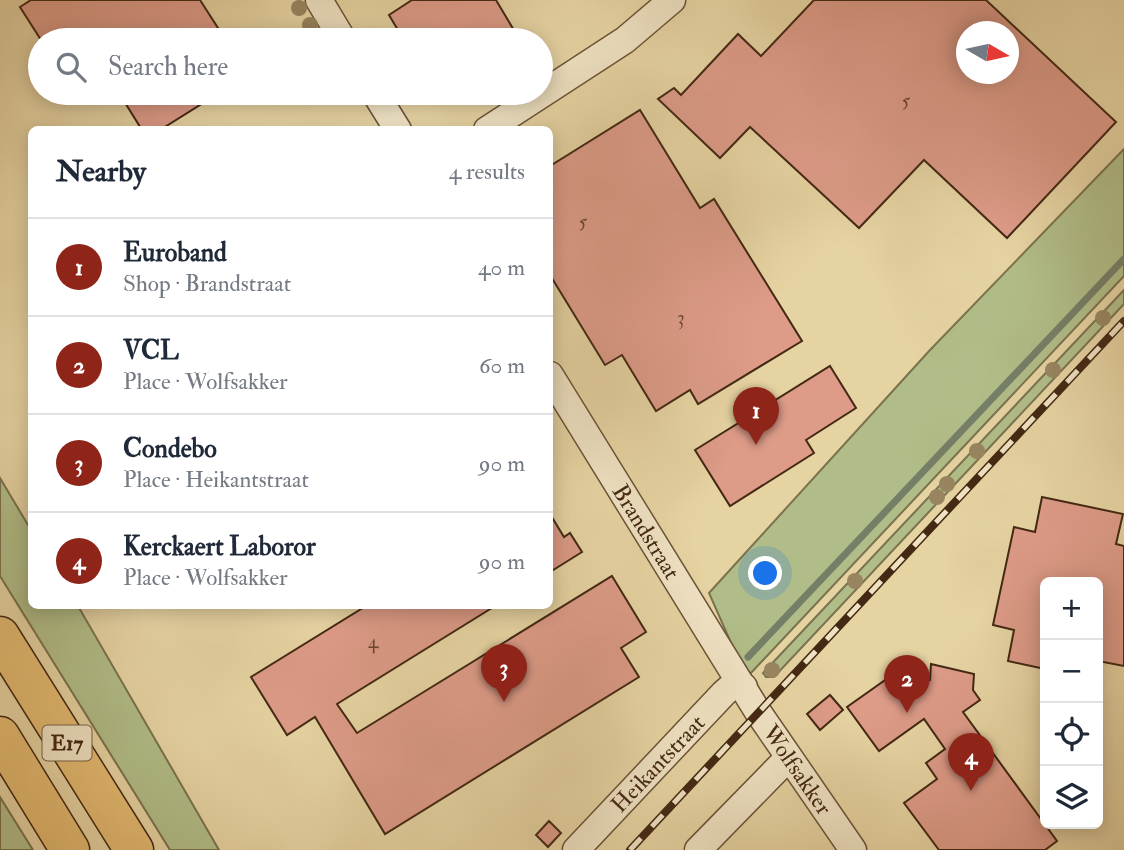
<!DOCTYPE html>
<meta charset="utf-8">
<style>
body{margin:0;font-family:"IM FELL Double Pica",serif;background:#f6f6f7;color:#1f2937}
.controls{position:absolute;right:21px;bottom:21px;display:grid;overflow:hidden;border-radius:10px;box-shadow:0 4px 18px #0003}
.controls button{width:63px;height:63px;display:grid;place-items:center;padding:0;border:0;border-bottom:2px solid #e0e1e3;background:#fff;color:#1f2937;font:35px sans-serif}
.compass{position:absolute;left:956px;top:21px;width:63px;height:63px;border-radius:50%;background:#fff;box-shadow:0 4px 18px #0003;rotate:99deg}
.you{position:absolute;left:766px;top:574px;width:24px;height:24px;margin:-18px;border:5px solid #fff;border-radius:50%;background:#1a73e8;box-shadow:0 0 0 10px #1a73e833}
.badge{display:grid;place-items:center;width:46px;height:46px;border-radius:50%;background:#8f2418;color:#fff;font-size:23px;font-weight:700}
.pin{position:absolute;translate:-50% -58px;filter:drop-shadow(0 2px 4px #0008)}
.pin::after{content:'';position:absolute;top:37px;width:24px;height:21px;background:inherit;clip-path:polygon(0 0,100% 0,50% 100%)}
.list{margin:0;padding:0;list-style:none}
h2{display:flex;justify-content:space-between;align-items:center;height:91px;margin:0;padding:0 28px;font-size:30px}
h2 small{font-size:23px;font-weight:400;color:#747a83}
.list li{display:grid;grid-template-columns:46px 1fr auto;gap:21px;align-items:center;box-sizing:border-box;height:98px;padding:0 28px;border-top:2px solid #e0e1e3}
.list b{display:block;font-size:26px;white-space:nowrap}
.list p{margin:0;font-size:23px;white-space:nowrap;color:#747a83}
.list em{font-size:23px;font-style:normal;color:#747a83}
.icon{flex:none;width:38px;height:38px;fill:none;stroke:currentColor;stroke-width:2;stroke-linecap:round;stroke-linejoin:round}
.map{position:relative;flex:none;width:1124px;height:850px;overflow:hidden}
.search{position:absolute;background:#fff;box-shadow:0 4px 18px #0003;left:28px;top:28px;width:525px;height:77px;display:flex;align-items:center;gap:18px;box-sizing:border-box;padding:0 24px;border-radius:38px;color:#747a83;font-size:26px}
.panel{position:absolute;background:#fff;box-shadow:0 4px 18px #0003;left:28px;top:126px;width:525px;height:483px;border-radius:10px}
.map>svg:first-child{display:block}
</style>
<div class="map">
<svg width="1124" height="850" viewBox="0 0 1124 850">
<rect width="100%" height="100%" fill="#e6d3a2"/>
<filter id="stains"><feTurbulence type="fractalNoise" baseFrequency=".00286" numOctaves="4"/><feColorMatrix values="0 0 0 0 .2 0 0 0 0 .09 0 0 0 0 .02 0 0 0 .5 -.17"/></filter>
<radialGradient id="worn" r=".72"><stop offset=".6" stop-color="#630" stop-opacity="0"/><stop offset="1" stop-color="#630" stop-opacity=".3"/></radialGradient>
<path fill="#b1bd88" stroke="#7a724e" stroke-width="2" d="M 1124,149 L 1124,276 L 749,675 L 735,652 L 709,593 L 930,350 Z
M 1124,290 L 1124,304 L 774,677 L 766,677 L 763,673 Z
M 0,478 L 31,530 L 32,606 L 78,606 L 219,850 L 170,850 L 0,576 Z
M 0,797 L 33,850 L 0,850 Z"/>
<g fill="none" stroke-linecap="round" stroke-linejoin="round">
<path stroke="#757f68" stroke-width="7" d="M 748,657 L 1124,259"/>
</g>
<path fill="#dd9b88" stroke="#432813" stroke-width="2" fill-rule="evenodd" d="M 31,0 L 200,0 L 218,28 L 199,40 L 41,40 L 20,7 Z
M 412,0 L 496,0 L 515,32 L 501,40 L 404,40 L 389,15 Z
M 814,0 L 986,0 L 1116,122 L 1007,238 L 924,160 L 859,228 L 750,127 L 720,158 L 658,99 L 674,88 L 681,95 L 738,34 L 761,56 ZM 967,32 L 1009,32 L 1009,74 L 967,74 Z
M 119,93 L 219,93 L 160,130 L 142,130 Z
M 640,110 L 700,208 L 714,199 L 802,341 L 698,404 L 690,390 L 656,411 L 622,355 L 605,365 L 550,275 L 550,166 Z
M 830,366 L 856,408 L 806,440 L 814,453 L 730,506 L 695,450 Z
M 1042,497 L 1123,514 L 1116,544 L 1124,546 L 1124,666 L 1098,661 L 1098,582 L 1045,582 L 1045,669 L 1008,661 L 1014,630 L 993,625 L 1014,527 L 1035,532 Z
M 550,514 L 564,537 L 570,533 L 582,552 L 550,572 Z
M 612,576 L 646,632 L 621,648 L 639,677 L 385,834 L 315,717 L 287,735 L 251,677 L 366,606 L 495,606 L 337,704 L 357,733 Z
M 931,664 L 974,674 L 973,690 L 980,700 L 963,712 L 1057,841 L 1045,850 L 939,850 L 904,803 L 937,779 L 926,763 L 945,749 L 924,719 L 879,751 L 847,707 L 888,678 L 930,680 Z
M 830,695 L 843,710 L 820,730 L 807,714 Z
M 549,821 L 561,833 L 548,847 L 536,835 Z"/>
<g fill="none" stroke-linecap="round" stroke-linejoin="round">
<g stroke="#6c5337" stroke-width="29">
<g id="minor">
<path d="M 319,0 L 343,40"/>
<path d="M 375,93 L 398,130"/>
<path d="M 487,130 L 625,40 L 672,0"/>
<path id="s1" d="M 550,375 L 758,712 L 853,850"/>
<path id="s2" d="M 576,850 L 724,693 L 732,686 L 744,687"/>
<path d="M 698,850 L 788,758"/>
</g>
</g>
<g stroke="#432813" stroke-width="41">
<path id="highway" d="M 0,636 L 134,850
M 0,736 L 70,850"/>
</g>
<use href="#minor" stroke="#efe2c3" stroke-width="26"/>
<use href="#highway" stroke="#e3ba71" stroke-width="38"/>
<g stroke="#432813" stroke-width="8">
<path id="rail" d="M 630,850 L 1124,321"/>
</g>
<use href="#rail" stroke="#efe2c3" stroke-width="5" stroke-dasharray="16" stroke-linecap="butt"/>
</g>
<g fill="#988560">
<circle cx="299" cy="8" r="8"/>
<circle cx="310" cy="25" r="8"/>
<circle cx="1103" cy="318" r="8"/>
<circle cx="1053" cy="370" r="8"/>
<circle cx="977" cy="451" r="8"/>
<circle cx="947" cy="484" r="8"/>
<circle cx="937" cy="497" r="8"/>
<circle cx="855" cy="581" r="8"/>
<circle cx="772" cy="670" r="8"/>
</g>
<g text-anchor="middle" stroke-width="5" stroke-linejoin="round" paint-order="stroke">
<g font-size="19" fill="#6a4530">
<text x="906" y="107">5</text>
<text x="583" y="228">5</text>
<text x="681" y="324">3</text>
<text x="373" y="648">4</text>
</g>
<rect fill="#efe2c3" stroke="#776048" stroke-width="2" x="42.5" y="725.5" width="49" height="35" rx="5"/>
<g font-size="21" font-weight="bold" fill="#432813">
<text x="67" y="750">E17</text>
</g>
<g font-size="23" fill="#432813" stroke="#efe2c3">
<text dy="8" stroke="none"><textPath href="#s1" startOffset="184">Brandstraat</textPath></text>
<text dy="8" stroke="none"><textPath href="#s2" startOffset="119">Heikantstraat</textPath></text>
<text dy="8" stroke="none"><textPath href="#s1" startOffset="466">Wolfsakker</textPath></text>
</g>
</g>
<rect width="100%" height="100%" filter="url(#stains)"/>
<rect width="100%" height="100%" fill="url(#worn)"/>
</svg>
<div class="controls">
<button>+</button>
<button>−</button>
<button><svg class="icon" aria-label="locate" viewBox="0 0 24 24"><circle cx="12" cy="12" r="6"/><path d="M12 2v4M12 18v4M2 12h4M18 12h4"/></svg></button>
<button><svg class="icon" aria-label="layers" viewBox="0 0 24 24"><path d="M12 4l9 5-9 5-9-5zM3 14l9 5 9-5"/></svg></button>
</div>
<svg class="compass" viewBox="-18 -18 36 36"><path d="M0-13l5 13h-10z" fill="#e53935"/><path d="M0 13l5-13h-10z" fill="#747a83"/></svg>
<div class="you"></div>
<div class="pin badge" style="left:756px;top:445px">1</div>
<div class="pin badge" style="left:907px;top:713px">2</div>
<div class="pin badge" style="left:504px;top:702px">3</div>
<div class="pin badge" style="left:971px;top:791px">4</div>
<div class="search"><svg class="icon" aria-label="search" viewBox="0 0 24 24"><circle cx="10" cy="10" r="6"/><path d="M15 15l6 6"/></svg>Search here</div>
<section class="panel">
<h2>Nearby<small>4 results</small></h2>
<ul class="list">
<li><span class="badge">1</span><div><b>Euroband</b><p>Shop · Brandstraat</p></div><em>40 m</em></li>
<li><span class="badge">2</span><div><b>VCL</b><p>Place · Wolfsakker</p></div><em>60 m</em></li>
<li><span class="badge">3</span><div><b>Condebo</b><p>Place · Heikantstraat</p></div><em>90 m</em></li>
<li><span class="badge">4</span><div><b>Kerckaert Laboror</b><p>Place · Wolfsakker</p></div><em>90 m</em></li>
</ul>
</section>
</div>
